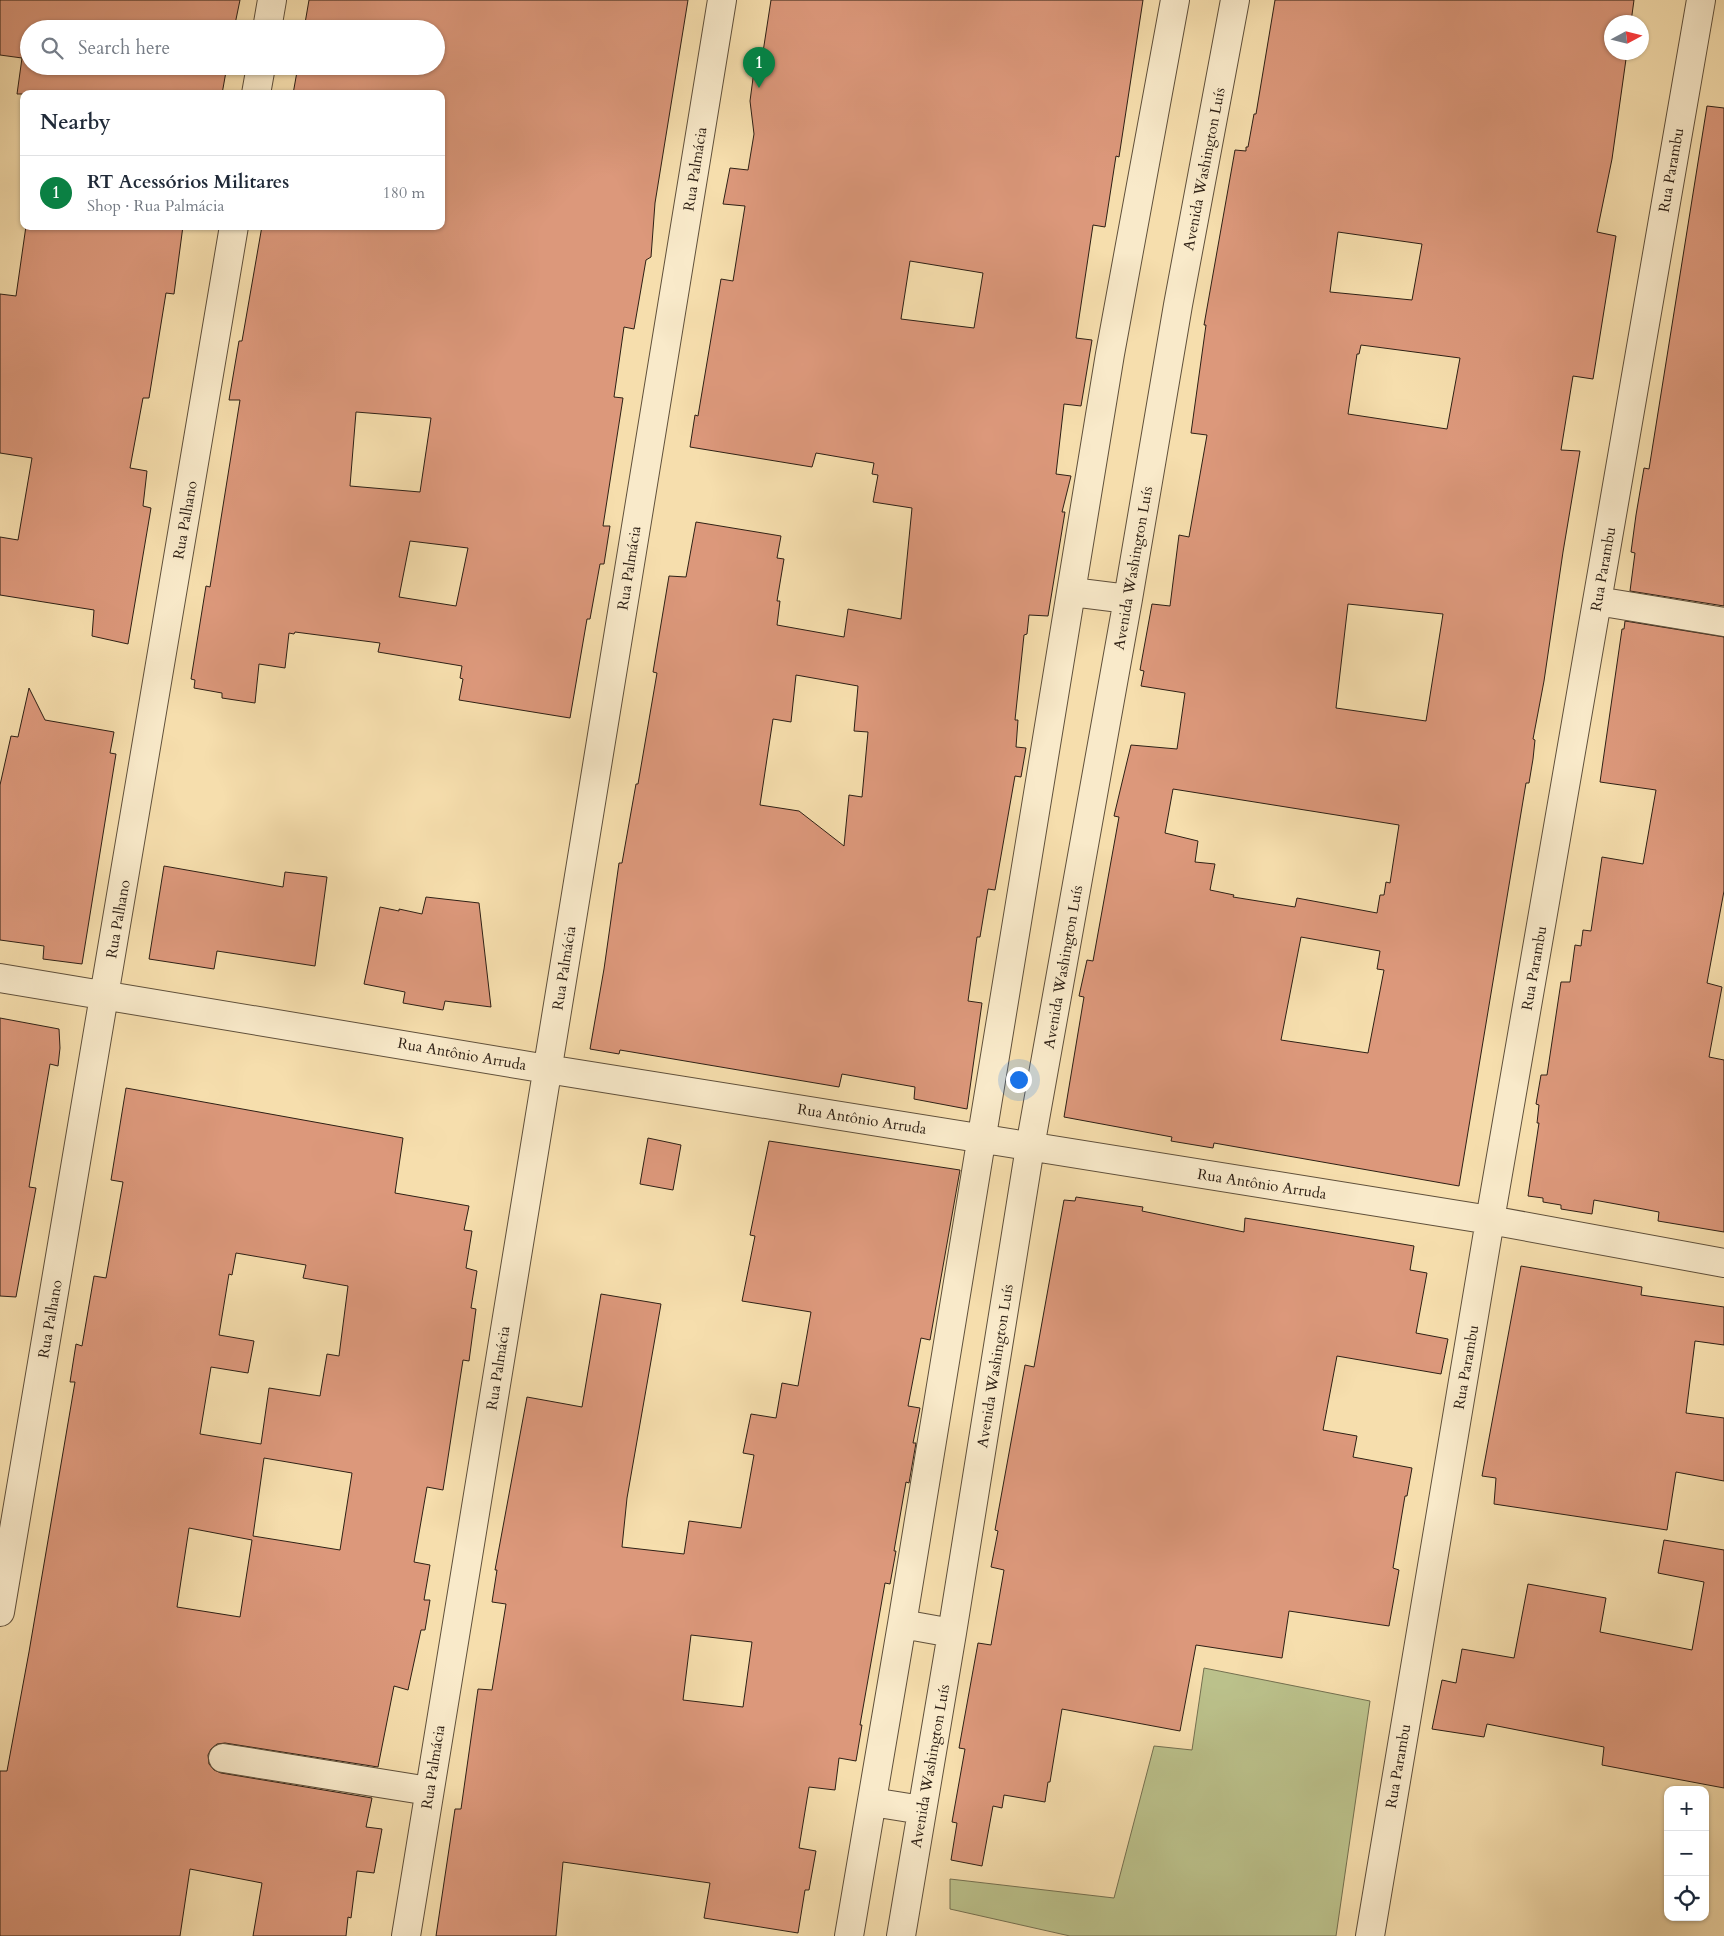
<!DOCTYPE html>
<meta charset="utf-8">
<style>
body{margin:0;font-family:Cardo,serif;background:#f2f2f3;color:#1f2937}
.controls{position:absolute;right:15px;bottom:15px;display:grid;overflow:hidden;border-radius:10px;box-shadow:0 1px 4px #0004}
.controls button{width:45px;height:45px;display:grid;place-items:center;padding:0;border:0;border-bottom:1px solid #e0e1e3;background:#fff;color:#1f2937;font:25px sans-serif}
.compass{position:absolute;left:1604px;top:15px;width:45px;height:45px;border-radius:50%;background:#fff;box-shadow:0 1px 4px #0004;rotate:83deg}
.you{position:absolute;left:1018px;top:1079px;width:18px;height:18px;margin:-12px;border:4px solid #fff;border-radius:50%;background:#1a73e8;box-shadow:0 0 0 8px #1a73e833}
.badge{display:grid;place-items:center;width:32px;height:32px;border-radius:50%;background:#0b8043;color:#fff;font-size:16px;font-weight:700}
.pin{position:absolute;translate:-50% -41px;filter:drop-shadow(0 1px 2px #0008)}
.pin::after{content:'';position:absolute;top:26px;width:18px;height:15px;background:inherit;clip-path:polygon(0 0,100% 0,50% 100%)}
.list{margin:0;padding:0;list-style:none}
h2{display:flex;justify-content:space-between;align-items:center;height:65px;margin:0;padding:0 20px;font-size:21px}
h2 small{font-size:16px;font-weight:400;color:#747a83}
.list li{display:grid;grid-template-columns:32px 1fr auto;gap:15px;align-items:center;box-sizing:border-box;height:75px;padding:0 20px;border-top:1px solid #e0e1e3}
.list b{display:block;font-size:19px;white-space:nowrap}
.list p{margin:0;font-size:16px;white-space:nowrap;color:#747a83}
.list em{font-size:16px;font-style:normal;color:#747a83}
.icon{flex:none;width:28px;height:28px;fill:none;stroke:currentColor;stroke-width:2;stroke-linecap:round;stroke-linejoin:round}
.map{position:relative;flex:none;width:1724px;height:1936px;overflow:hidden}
.search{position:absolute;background:#fff;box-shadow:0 1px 4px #0004;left:20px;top:20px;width:425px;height:55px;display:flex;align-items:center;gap:12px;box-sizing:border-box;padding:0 18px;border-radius:28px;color:#747a83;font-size:19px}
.panel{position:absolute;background:#fff;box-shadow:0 1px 4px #0004;left:20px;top:90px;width:425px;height:140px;border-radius:10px}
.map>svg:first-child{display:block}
</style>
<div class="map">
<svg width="1724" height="1936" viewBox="0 0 1724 1936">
<rect width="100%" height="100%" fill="#f6dead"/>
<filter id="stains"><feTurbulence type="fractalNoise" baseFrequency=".004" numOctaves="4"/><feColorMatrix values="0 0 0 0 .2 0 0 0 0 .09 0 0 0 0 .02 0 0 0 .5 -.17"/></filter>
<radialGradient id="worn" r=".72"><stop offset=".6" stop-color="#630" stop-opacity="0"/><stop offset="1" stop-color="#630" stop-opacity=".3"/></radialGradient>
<path fill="#bbc18b" stroke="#747050" d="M 1204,1668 L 1370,1701 L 1336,1936 L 1070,1936 L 950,1909 L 950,1879 L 1114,1898 L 1154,1746 L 1192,1750 Z"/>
<path fill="#dc987b" stroke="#2e2015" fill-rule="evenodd" d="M 0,0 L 240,0 L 234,29 L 29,29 L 29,66 L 227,66 L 222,94 L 17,94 L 22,58 L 0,55 Z
M 309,0 L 688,0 L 655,203 L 651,257 L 646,260 L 634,329 L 624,327 L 614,397 L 623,398 L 603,526 L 610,526 L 604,564 L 600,564 L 590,619 L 587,619 L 570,718 L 459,700 L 463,679 L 460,678 L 462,666 L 378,652 L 380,643 L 295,632 L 294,634 L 289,633 L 285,668 L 259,664 L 255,703 L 222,698 L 222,693 L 194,688 L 195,680 L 191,679 L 206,586 L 210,587 L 240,400 L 229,400 L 239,341 L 242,341 L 262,226 L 441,226 L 441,94 L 293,94 L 298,66 L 436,66 L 436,29 L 304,29 ZM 356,412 L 431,418 L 420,492 L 350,486 ZM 410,541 L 468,548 L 456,606 L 399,597 Z
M 771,0 L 1143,0 L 1119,157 L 1116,156 L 1105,227 L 1093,225 L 1076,338 L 1092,340 L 1081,406 L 1064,404 L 1056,474 L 1071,476 L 1062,512 L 1065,512 L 1048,616 L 1029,615 L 1027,634 L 1024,635 L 1015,720 L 1018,720 L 1016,747 L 1026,748 L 1021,777 L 1015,776 L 995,890 L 988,889 L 980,937 L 977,937 L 968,1001 L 982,1003 L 967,1109 L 914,1099 L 915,1087 L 842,1074 L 839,1087 L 620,1050 L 619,1054 L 590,1049 L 604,969 L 619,863 L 622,863 L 636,784 L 638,784 L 657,673 L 653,672 L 669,576 L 686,577 L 696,522 L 781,536 L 777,558 L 784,559 L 777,601 L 780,601 L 777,625 L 844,637 L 848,609 L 901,619 L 912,508 L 873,502 L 878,475 L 872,474 L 874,463 L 816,453 L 812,467 L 690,447 L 695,415 L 698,416 L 721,279 L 733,281 L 745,206 L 723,204 L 730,168 L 748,170 L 754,134 L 750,101 L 755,63 L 761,65 ZM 910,261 L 983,273 L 974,328 L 901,319 ZM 796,675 L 858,686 L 854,731 L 868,732 L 862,797 L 849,795 L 844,846 L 799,811 L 760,805 L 773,719 L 791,722 Z
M 1275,0 L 1634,0 L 1631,22 L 1612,22 L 1612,52 L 1627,52 L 1612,159 L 1597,232 L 1616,236 L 1593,379 L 1573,376 L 1561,450 L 1580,451 L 1563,552 L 1544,681 L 1533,739 L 1535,740 L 1533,759 L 1529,783 L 1526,783 L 1459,1186 L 1214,1143 L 1213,1148 L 1171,1141 L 1172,1137 L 1064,1117 L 1084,997 L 1079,996 L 1087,960 L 1093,961 L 1119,817 L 1114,816 L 1131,745 L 1177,749 L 1185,693 L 1141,686 L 1144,671 L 1140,670 L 1152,604 L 1170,606 L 1179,535 L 1189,537 L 1207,435 L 1191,433 L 1206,325 L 1204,325 L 1235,150 L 1246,151 L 1246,147 L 1248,147 L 1254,114 L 1256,114 ZM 1338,232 L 1422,244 L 1412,300 L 1330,292 ZM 1361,345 L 1460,358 L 1447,429 L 1348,414 L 1357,354 L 1359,354 ZM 1348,604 L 1443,614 L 1426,721 L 1336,708 ZM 1173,789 L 1399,825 L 1390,883 L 1386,882 L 1384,895 L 1380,895 L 1377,913 L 1297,898 L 1295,907 L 1233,897 L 1234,895 L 1210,890 L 1215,864 L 1195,862 L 1198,841 L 1165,833 ZM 1301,937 L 1380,951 L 1377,969 L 1384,970 L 1368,1053 L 1281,1040 Z
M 1707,106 L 1724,108 L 1724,606 L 1630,591 L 1635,553 L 1631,552 L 1636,515 L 1644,468 L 1649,469 Z
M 26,226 L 183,226 L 174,294 L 166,293 L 149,398 L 143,398 L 130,468 L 147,471 L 143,506 L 151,508 L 128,644 L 92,636 L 94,610 L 0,595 L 0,537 L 18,540 L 32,458 L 0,453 L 0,294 L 16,296 Z
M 1625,621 L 1724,637 L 1724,891 L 1707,983 L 1722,987 L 1709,1057 L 1724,1060 L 1724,1232 L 1658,1221 L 1659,1212 L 1627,1206 L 1594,1200 L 1592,1214 L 1561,1209 L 1561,1205 L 1543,1202 L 1543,1198 L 1528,1196 L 1539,1123 L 1537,1123 L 1539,1105 L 1536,1104 L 1541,1075 L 1547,1075 L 1561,982 L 1570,982 L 1575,945 L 1581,946 L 1583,930 L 1591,931 L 1602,857 L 1643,864 L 1656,790 L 1600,782 L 1622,629 L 1624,629 Z
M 29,688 L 45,720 L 114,732 L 110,753 L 116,754 L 82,964 L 43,959 L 44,946 L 0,940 L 0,785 L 11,736 L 18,737 Z
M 164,866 L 283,887 L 285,872 L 327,877 L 315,966 L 217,951 L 214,969 L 149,959 Z
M 426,897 L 479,903 L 491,1007 L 445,1001 L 443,1010 L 403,1003 L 405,992 L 364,984 L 380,907 L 399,911 L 399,909 L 422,914 Z
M 0,1018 L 59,1029 L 60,1048 L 58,1066 L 50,1064 L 29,1187 L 36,1188 L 16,1297 L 0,1296 Z
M 126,1088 L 403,1138 L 395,1193 L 469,1206 L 464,1230 L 472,1231 L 466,1268 L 477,1271 L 471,1308 L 476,1309 L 469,1361 L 463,1360 L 443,1490 L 427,1487 L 414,1562 L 430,1565 L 424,1600 L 430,1600 L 425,1630 L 421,1630 L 408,1690 L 394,1686 L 378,1767 L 225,1743 L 217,1744 L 211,1749 L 208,1755 L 209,1764 L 214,1770 L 221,1773 L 372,1798 L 366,1827 L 382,1829 L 374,1873 L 357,1871 L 351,1918 L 348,1917 L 346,1936 L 253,1936 L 262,1883 L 190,1869 L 180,1936 L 0,1936 L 0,1771 L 7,1771 L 29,1652 L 75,1382 L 70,1382 L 76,1344 L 82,1346 L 94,1276 L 106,1278 L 123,1182 L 111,1180 ZM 236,1253 L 306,1265 L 303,1278 L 348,1286 L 339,1356 L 327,1354 L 320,1396 L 269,1388 L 261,1444 L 200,1434 L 211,1367 L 248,1373 L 254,1341 L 219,1335 L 229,1274 L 232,1275 ZM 264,1458 L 352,1473 L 340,1550 L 253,1536 ZM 189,1528 L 252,1540 L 240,1617 L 177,1607 Z
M 648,1138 L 681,1145 L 673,1190 L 640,1184 Z
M 769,1141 L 960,1170 L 930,1340 L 921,1338 L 908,1406 L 920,1408 L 913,1443 L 916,1443 L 909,1483 L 906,1482 L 894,1551 L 896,1551 L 890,1584 L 885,1583 L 860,1725 L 862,1725 L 856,1761 L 839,1758 L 835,1790 L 809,1787 L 799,1848 L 816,1851 L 809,1890 L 805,1890 L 798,1933 L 704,1918 L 710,1883 L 563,1862 L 556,1936 L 436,1936 L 455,1809 L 461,1809 L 478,1689 L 492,1690 L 506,1604 L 492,1602 L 497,1570 L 495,1570 L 527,1397 L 582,1407 L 601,1294 L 661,1304 L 627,1498 L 622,1547 L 684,1554 L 689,1521 L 741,1528 L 754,1455 L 743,1453 L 751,1414 L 776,1418 L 782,1383 L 798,1386 L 811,1312 L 742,1301 L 755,1236 L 750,1235 ZM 691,1635 L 752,1642 L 743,1707 L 683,1700 Z
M 1076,1197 L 1143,1207 L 1142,1211 L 1244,1232 L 1245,1218 L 1414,1246 L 1410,1270 L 1427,1273 L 1416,1333 L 1448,1339 L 1441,1374 L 1337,1356 L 1323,1430 L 1357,1436 L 1353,1457 L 1412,1468 L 1407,1496 L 1405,1496 L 1393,1568 L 1399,1570 L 1389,1626 L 1289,1611 L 1282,1658 L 1196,1645 L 1180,1731 L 1062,1709 L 1050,1782 L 1048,1782 L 1045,1802 L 1004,1795 L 1002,1808 L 993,1806 L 982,1866 L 951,1860 L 957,1823 L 952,1822 L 965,1749 L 959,1748 L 978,1643 L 991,1645 L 1004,1570 L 991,1567 L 998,1531 L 995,1530 L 1025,1365 L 1034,1367 L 1064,1200 L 1075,1201 Z
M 1521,1266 L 1642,1287 L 1641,1295 L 1724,1307 L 1724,1345 L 1695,1341 L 1686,1413 L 1724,1418 L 1724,1481 L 1676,1472 L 1667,1530 L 1494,1504 L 1496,1478 L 1482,1476 Z
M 1664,1540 L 1724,1550 L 1724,1788 L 1602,1765 L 1604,1747 L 1487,1724 L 1484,1737 L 1432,1729 L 1442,1680 L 1456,1683 L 1462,1649 L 1514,1658 L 1528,1584 L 1606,1598 L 1600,1632 L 1692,1650 L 1704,1582 L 1658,1573 Z"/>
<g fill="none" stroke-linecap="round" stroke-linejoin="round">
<g stroke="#60503b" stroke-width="30">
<path id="minor" d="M 267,29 L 272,0
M 256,94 L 261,66
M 1072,592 L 1128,599
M 1597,601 L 1724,622
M 0,978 L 547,1069 L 1490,1220 L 1724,1263
M 0,1612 L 234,226
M 902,1624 L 952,1633
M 223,1758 L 429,1791
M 872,1802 L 922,1810
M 406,1936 L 722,0
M 849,1936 L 902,1624 L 1110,354 L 1175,0
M 901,1936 L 952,1633 L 1030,1147 L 1128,599 L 1178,305 L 1235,0
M 1370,1936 L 1490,1220 L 1701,0"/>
</g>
<use href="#minor" stroke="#f9eaca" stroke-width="28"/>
</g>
<g text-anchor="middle" stroke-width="4" stroke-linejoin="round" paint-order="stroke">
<g font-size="15" fill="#2e2015" stroke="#f9eaca">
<text transform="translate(695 169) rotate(-81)" y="5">Rua Palmácia</text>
<text transform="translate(1204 169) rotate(-79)" y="5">Avenida Washington Luís</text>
<text transform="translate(1671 170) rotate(-80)" y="5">Rua Parambu</text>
<text transform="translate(185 520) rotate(-80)" y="5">Rua Palhano</text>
<text transform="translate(629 568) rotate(-81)" y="5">Rua Palmácia</text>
<text transform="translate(1133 568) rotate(-80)" y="5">Avenida Washington Luís</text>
<text transform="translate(1603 569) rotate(-80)" y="5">Rua Parambu</text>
<text transform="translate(118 919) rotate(-80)" y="5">Rua Palhano</text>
<text transform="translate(1063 967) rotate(-80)" y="5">Avenida Washington Luís</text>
<text transform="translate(564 968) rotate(-81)" y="5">Rua Palmácia</text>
<text transform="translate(1534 968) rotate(-80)" y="5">Rua Parambu</text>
<text transform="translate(462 1054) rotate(10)" y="5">Rua Antônio Arruda</text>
<text transform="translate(862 1119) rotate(9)" y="5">Rua Antônio Arruda</text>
<text transform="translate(1262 1184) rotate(9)" y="5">Rua Antônio Arruda</text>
<text transform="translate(50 1319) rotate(-80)" y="5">Rua Palhano</text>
<text transform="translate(995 1366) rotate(-81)" y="5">Avenida Washington Luís</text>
<text transform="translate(1466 1367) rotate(-80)" y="5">Rua Parambu</text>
<text transform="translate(498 1368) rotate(-81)" y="5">Rua Palmácia</text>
<text transform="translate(930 1766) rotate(-80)" y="5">Avenida Washington Luís</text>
<text transform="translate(1398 1766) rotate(-80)" y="5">Rua Parambu</text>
<text transform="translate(433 1767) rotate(-81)" y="5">Rua Palmácia</text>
</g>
</g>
<rect width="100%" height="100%" filter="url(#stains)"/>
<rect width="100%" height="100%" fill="url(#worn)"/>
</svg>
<div class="controls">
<button>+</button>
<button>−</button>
<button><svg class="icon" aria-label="locate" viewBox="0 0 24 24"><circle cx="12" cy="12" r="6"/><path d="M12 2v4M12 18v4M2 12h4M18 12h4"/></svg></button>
</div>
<svg class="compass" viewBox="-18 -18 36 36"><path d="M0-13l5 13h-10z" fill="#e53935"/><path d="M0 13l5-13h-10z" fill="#747a83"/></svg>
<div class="you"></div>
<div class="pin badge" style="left:759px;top:88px">1</div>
<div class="search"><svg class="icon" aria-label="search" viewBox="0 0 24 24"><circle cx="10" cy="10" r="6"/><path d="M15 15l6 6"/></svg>Search here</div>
<section class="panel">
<h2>Nearby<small></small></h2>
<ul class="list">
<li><span class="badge">1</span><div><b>RT Acessórios Militares</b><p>Shop · Rua Palmácia</p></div><em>180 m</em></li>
</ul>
</section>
</div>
